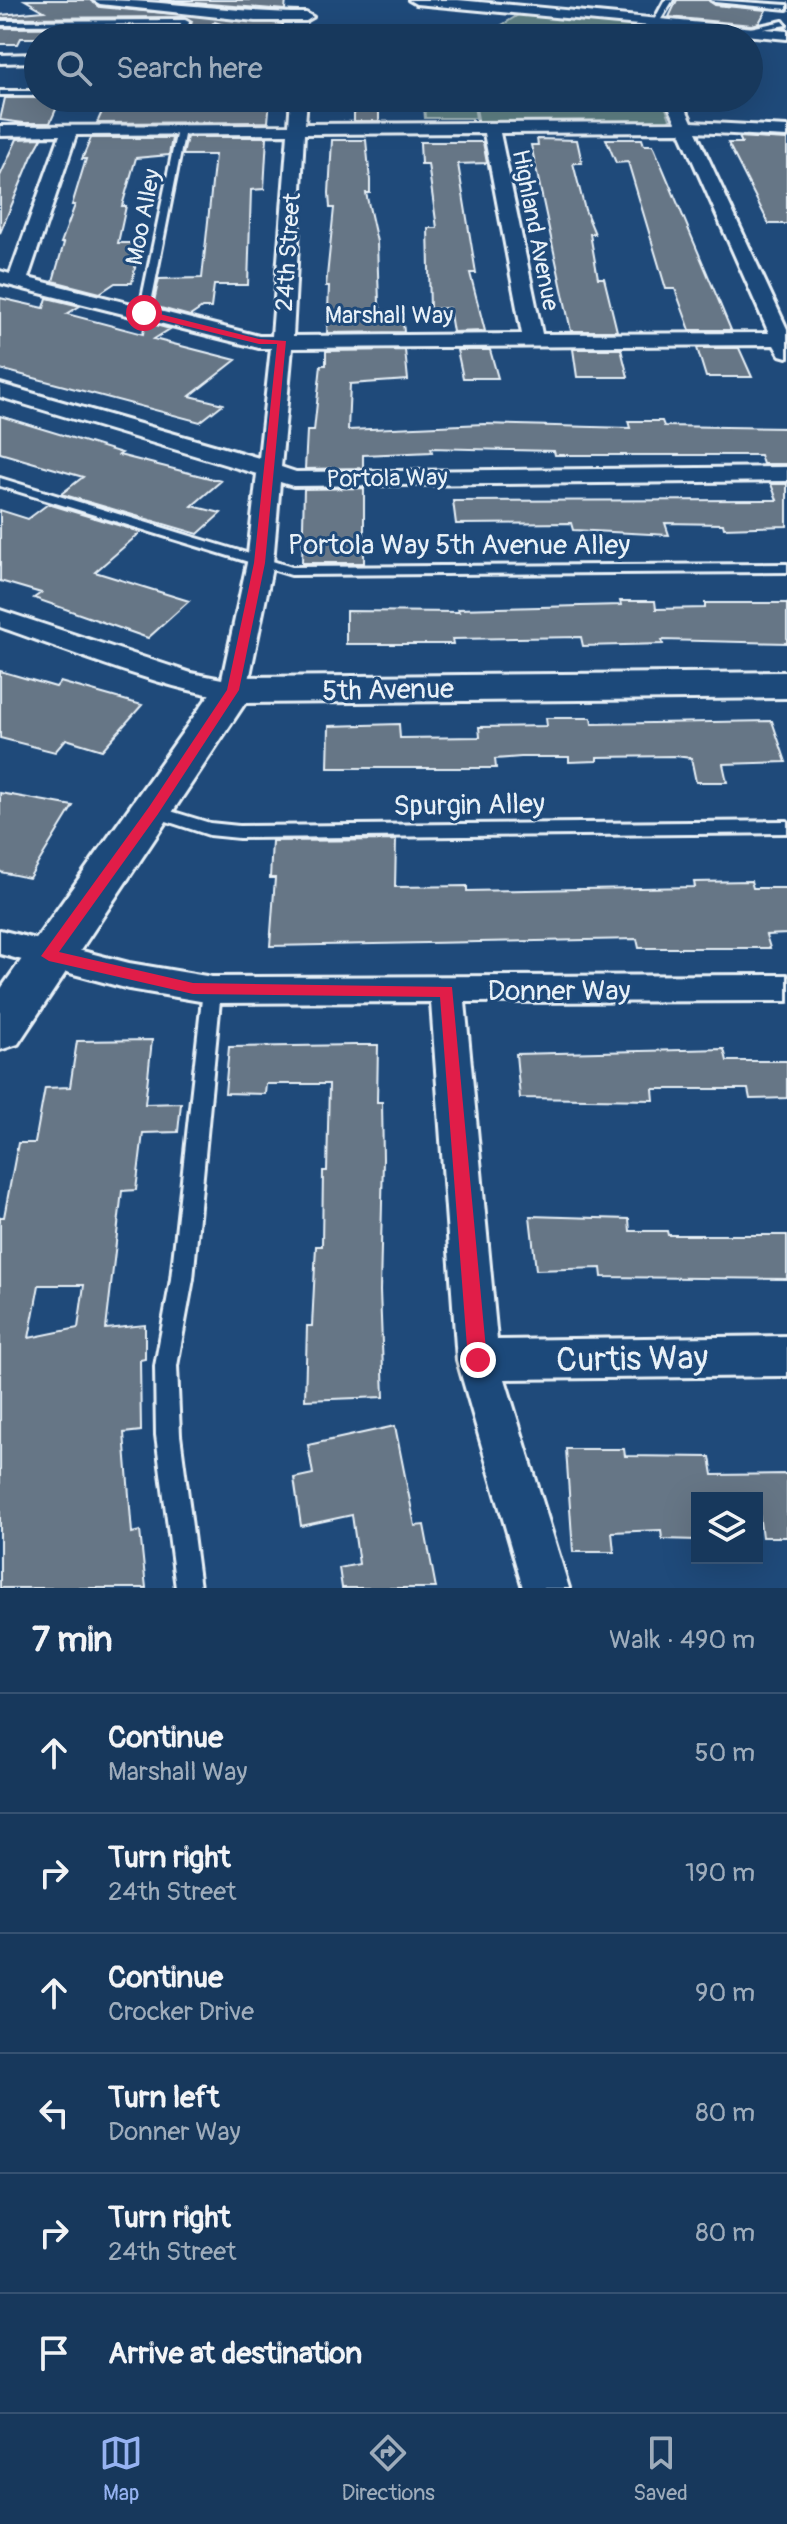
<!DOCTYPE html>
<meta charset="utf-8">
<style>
body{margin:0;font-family:Pangolin,sans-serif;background:#244365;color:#f1f3f6}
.controls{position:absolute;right:24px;bottom:24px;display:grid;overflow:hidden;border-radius:0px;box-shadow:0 8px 32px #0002}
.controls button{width:72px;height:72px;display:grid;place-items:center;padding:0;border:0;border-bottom:2px solid #365272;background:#17385c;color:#f1f3f6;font:40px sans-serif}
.stop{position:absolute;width:24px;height:24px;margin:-18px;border:6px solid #e11d48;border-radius:50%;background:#fff}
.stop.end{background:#e11d48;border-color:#fff;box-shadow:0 2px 8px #0008}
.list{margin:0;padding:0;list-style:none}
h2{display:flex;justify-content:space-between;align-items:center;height:104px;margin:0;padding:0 32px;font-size:34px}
h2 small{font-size:26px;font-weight:400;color:#9eacbb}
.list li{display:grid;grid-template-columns:52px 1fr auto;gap:24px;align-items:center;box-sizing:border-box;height:120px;padding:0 32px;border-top:2px solid #365272}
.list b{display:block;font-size:30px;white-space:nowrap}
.list p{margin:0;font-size:26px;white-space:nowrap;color:#9eacbb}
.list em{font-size:26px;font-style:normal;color:#9eacbb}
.icon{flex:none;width:44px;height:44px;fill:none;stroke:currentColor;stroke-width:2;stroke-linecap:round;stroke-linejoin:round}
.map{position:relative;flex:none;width:787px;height:1588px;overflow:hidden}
.search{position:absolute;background:#17385c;box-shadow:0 8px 32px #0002;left:24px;right:24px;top:24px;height:88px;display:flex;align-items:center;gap:20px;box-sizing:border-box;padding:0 28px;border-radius:44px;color:#9eacbb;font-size:30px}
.sheet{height:824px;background:#17385c}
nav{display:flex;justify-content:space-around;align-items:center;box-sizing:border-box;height:112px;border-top:2px solid #365272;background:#17385c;font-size:22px;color:#9eacbb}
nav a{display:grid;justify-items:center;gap:4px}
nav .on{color:#95b2f1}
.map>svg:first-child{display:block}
</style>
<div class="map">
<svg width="787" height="1588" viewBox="0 0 787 1588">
<rect width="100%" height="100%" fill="#1f4a7a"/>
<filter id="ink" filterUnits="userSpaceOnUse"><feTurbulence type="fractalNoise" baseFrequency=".0125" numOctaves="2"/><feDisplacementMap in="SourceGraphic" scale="16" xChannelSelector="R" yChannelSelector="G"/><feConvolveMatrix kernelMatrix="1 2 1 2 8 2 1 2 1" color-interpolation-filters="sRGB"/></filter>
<g filter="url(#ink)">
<path fill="#5f8084" stroke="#a4b8be" stroke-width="2" d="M 523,12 L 627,23 L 631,25 L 637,38 L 481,38 Z
M 474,98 L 662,98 L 670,119 L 667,122 L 479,124 Z
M 424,106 L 474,106 L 476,118 L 425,118 Z"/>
<path fill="#667686" stroke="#e8f1f8" stroke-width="2" fill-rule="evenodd" d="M 25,0 L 90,0 L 100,7 L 283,24 L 281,38 L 222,38 L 224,25 L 215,22 L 208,38 L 188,38 L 192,21 L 185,17 L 0,18 L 0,15 L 44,11 Z
M 159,0 L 286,0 L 285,10 Z
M 677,0 L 708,0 L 715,5 L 766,10 L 759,23 L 752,25 L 669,17 Z
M 177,27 L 174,38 L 21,38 L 18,44 L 0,44 L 0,28 Z
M 5,98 L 61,98 L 50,123 L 24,123 L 0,120 Z
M 108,98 L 270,98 L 268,122 L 97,123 Z
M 354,98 L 379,98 L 379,121 L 354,121 Z
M 187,137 L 267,137 L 264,189 L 251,190 L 248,285 L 214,285 L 211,308 L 202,308 L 190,316 L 153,306 L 159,279 L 202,278 L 215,155 L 183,155 Z
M 739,137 L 787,140 L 787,224 L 769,224 L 728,143 L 742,143 Z
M 42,138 L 32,156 L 0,233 L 0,176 L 17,139 Z
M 91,138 L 172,138 L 169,155 L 136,158 L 122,206 L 126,206 L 118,243 L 140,243 L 132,283 L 115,283 L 100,293 L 53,281 L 64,243 L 61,243 L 75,205 L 72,205 L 86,159 L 82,159 Z
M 537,139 L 577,140 L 582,163 L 573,163 L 585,210 L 595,234 L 590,234 L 598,278 L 604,278 L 617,331 L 571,331 L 531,145 L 538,145 Z
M 606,139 L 642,139 L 644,145 L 653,145 L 731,330 L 690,330 L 675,289 L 666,289 L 628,162 L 616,163 Z
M 332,140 L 366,140 L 370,180 L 370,193 L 366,193 L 377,242 L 379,303 L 382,313 L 402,313 L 404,332 L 327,333 L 329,286 L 326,286 L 334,208 L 330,208 L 329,193 Z
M 420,142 L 483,142 L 487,163 L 458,164 L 476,273 L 470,273 L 485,331 L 453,332 L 449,308 L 430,309 L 428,228 L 437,228 L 428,164 L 421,164 Z
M 0,298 L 44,308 L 47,298 L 80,306 L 67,314 L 143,334 L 145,322 L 170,329 L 154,339 L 236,360 L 190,396 L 223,404 L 200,422 L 0,369 Z
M 697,348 L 739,348 L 752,377 L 706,377 Z
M 573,349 L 621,349 L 628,377 L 577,377 Z
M 405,350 L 408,380 L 350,384 L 348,430 L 484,424 L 630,428 L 628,421 L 662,421 L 664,426 L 787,428 L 787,464 L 763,464 L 760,455 L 555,455 L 554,451 L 431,448 L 432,452 L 363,455 L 363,468 L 305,469 L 307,431 L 314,431 L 321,365 L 326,365 L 326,351 Z
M 457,350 L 490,350 L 498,378 L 463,378 Z
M 0,416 L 122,453 L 119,455 L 221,481 L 192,506 L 221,513 L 198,534 L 61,494 L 83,477 L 0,453 Z
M 771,484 L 787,484 L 787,526 L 724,528 L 723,524 L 665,523 L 669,535 L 573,530 L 571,523 L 456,524 L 453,501 L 777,500 Z
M 364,488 L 364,563 L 302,563 L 304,489 Z
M 48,504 L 141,532 L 95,572 L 189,601 L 148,638 L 34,598 L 41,593 L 0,581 L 0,510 L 28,519 Z
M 620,601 L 655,601 L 656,609 L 705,608 L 705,603 L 787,603 L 787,643 L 662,640 L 663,644 L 583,646 L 581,637 L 452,639 L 453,644 L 346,644 L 346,611 L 459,612 L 458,609 L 621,605 Z
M 0,671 L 56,687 L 60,682 L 142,705 L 102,750 L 66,739 L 55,752 L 0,738 Z
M 546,718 L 591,718 L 592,724 L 772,721 L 786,762 L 723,764 L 727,782 L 696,782 L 691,758 L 675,756 L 597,757 L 597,761 L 569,762 L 569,757 L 521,757 L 495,759 L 496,768 L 328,768 L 329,726 L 399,724 L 400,738 L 480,737 L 479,727 L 547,726 Z
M 0,793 L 73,806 L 29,878 L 0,872 Z
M 396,840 L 395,887 L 467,886 L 467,891 L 695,887 L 694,882 L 751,881 L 753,888 L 787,888 L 787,934 L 766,935 L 770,948 L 639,948 L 637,939 L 270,946 L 275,878 L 270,878 L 272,841 Z
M 152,1040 L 145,1104 L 181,1103 L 178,1132 L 143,1133 L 136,1190 L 122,1191 L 106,1329 L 145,1325 L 145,1359 L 140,1360 L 141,1431 L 124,1433 L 132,1533 L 140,1531 L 146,1588 L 0,1588 L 0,1217 L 4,1217 L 18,1143 L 35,1143 L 45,1088 L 70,1087 L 77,1041 ZM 39,1285 L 84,1285 L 78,1328 L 29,1338 Z
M 356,1045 L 378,1045 L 377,1102 L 382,1102 L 383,1159 L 380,1291 L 384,1397 L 305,1400 L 307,1326 L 312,1326 L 316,1246 L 322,1246 L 323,1171 L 327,1171 L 329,1084 L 266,1084 L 265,1094 L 225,1093 L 229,1047 Z
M 724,1049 L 727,1061 L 787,1061 L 787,1098 L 750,1099 L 748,1089 L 653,1089 L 654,1100 L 520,1098 L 516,1054 Z
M 530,1216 L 629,1219 L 630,1231 L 667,1231 L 668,1235 L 787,1235 L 787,1279 L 602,1277 L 601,1268 L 536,1270 Z
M 395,1426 L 415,1526 L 424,1525 L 436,1588 L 342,1588 L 339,1568 L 359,1564 L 352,1515 L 301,1526 L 294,1478 L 313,1474 L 308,1445 Z
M 566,1449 L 624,1449 L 625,1456 L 710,1457 L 713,1475 L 787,1474 L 787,1537 L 762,1537 L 757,1498 L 697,1498 L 697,1540 L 662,1539 L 661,1530 L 612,1532 L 614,1552 L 573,1552 Z"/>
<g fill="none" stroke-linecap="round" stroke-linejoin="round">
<g stroke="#e8f1f8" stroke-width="6">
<path id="lane" d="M 665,0 L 673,0 L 658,24 L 652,24 Z
M 711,0 L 787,5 L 787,9 L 715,2 Z
M 185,20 L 189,22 L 185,38 L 177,38 L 181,24 L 0,25 L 0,21 Z
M 783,21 L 786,25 L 745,32 L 741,30 Z
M 214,25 L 221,27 L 219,38 L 211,38 Z
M 0,91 L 38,91 L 38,95 L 0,95 Z
M 181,127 L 185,130 L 149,313 L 144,316 L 139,313 L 177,130 Z
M 0,478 L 292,567 L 787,564 L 787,572 L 291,575 L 0,486 Z
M 154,806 L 210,823 L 239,826 L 787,821 L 787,833 L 239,838 L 209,835 L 148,815 L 146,811 Z
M 212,983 L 218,985 L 221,990 L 193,1279 L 177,1366 L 180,1435 L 200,1588 L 176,1588 L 156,1435 L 155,1366 L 171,1279 L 203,990 L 206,985 Z"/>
</g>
<g stroke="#e8f1f8" stroke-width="6">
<path id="street" d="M 93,0 C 165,0 235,13 306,13 L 313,17 L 306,21 L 255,21 L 100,4 Z
M 409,0 L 458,0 L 787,31 L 787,39 L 416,4 Z
M 38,54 L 38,62 L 0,63 L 0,55 Z
M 291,98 L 307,98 L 305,124 L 676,122 L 665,98 L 681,98 L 692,122 L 787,127 L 787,137 L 696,132 L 787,329 L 787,357 L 780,355 L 774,345 L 292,348 L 281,467 L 296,472 L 787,467 L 787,481 L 293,486 L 280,482 L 273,563 L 247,690 L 243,696 C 206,706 45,642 0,627 L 0,610 L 191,673 L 222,679 L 247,563 L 257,474 L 0,397 L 0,384 L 259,458 L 271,348 L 259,348 L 0,283 L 0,271 L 10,274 L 60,135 L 0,136 L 0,126 L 289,125 ZM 680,132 L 769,333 L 542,334 L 500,133 ZM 484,133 L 522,334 L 293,336 L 304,134 ZM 288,134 L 272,336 L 259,336 L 28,278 L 76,135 Z
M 0,930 L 129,963 L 212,977 L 787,975 L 787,1001 L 465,1002 L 497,1340 L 787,1336 L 787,1376 L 505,1379 L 569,1588 L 523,1588 L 457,1360 L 431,1002 L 212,1003 L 129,989 L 0,954 Z"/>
</g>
<g stroke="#e8f1f8" stroke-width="6">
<path id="secondary" d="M 787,672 L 787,698 L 245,703 L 18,1044 L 0,1050 L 0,990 L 219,681 L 233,677 Z"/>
</g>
<use href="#lane" fill="#1f4a7a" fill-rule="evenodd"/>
<use href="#street" fill="#1f4a7a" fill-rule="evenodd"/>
<use href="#secondary" fill="#1f4a7a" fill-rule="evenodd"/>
</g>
</g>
<path fill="#e11d48" d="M 144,310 L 259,339 L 286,341 L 265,563 L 239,690 L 158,814 L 59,952 L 193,983 L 452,987 L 487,1360 L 478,1368 L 468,1360 L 440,997 L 193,994 L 49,961 L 41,956 L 149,807 L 227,690 L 254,563 L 277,344 L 259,344 L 141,315 Z"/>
<g text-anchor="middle" stroke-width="6" stroke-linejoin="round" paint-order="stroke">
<g font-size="24" fill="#e8f1f8" stroke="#1f4a7a">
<text transform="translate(143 217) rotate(-79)" y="8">Moo Alley</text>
<text transform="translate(536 230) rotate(79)" y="8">Highland Avenue</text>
<text transform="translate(288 252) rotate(-86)" y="8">24th Street</text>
<text x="389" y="323">Marshall Way</text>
<text transform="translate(387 478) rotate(-1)" y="8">Portola Way</text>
</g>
<g font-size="28" fill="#e8f1f8" stroke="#1f4a7a">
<text x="459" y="554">Portola Way 5th Avenue Alley</text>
<text transform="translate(388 689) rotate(-1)" y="10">5th Avenue</text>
<text transform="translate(469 804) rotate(-1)" y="10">Spurgin Alley</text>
<text x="559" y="1000">Donner Way</text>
</g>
<g font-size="34" fill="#e8f1f8" stroke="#1f4a7a">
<text transform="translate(632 1358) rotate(-1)" y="12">Curtis Way</text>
</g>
</g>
</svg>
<div class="controls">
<button><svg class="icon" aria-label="layers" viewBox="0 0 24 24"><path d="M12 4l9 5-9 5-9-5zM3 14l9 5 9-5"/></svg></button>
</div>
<div class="stop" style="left:144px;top:313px"></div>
<div class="stop end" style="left:478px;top:1360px"></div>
<div class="search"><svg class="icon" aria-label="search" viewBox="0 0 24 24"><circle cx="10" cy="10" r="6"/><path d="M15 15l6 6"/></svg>Search here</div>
</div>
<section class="sheet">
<h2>7 min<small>Walk · 490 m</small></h2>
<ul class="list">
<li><svg class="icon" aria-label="ahead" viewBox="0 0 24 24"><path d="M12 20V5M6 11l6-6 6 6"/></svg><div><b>Continue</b><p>Marshall Way</p></div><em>50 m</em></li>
<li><svg class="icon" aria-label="right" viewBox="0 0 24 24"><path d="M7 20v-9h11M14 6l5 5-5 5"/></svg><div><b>Turn right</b><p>24th Street</p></div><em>190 m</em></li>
<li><svg class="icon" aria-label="ahead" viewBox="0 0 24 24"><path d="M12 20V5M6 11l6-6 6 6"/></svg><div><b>Continue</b><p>Crocker Drive</p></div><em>90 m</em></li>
<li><svg class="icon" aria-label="left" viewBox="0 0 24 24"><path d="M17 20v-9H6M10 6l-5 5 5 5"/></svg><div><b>Turn left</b><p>Donner Way</p></div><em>80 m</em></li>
<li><svg class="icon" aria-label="right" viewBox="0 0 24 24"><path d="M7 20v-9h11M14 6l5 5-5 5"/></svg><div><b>Turn right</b><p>24th Street</p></div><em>80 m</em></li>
<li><svg class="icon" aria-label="arrive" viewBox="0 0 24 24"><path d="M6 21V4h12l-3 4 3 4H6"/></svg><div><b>Arrive at destination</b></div></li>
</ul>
</section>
<nav>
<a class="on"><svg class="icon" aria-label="map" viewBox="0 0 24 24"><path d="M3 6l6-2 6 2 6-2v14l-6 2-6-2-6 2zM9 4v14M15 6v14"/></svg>Map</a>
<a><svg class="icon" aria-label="directions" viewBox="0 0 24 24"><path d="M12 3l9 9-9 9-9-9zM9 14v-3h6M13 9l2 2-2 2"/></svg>Directions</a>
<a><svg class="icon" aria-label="saved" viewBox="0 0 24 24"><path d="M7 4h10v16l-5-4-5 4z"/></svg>Saved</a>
</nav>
